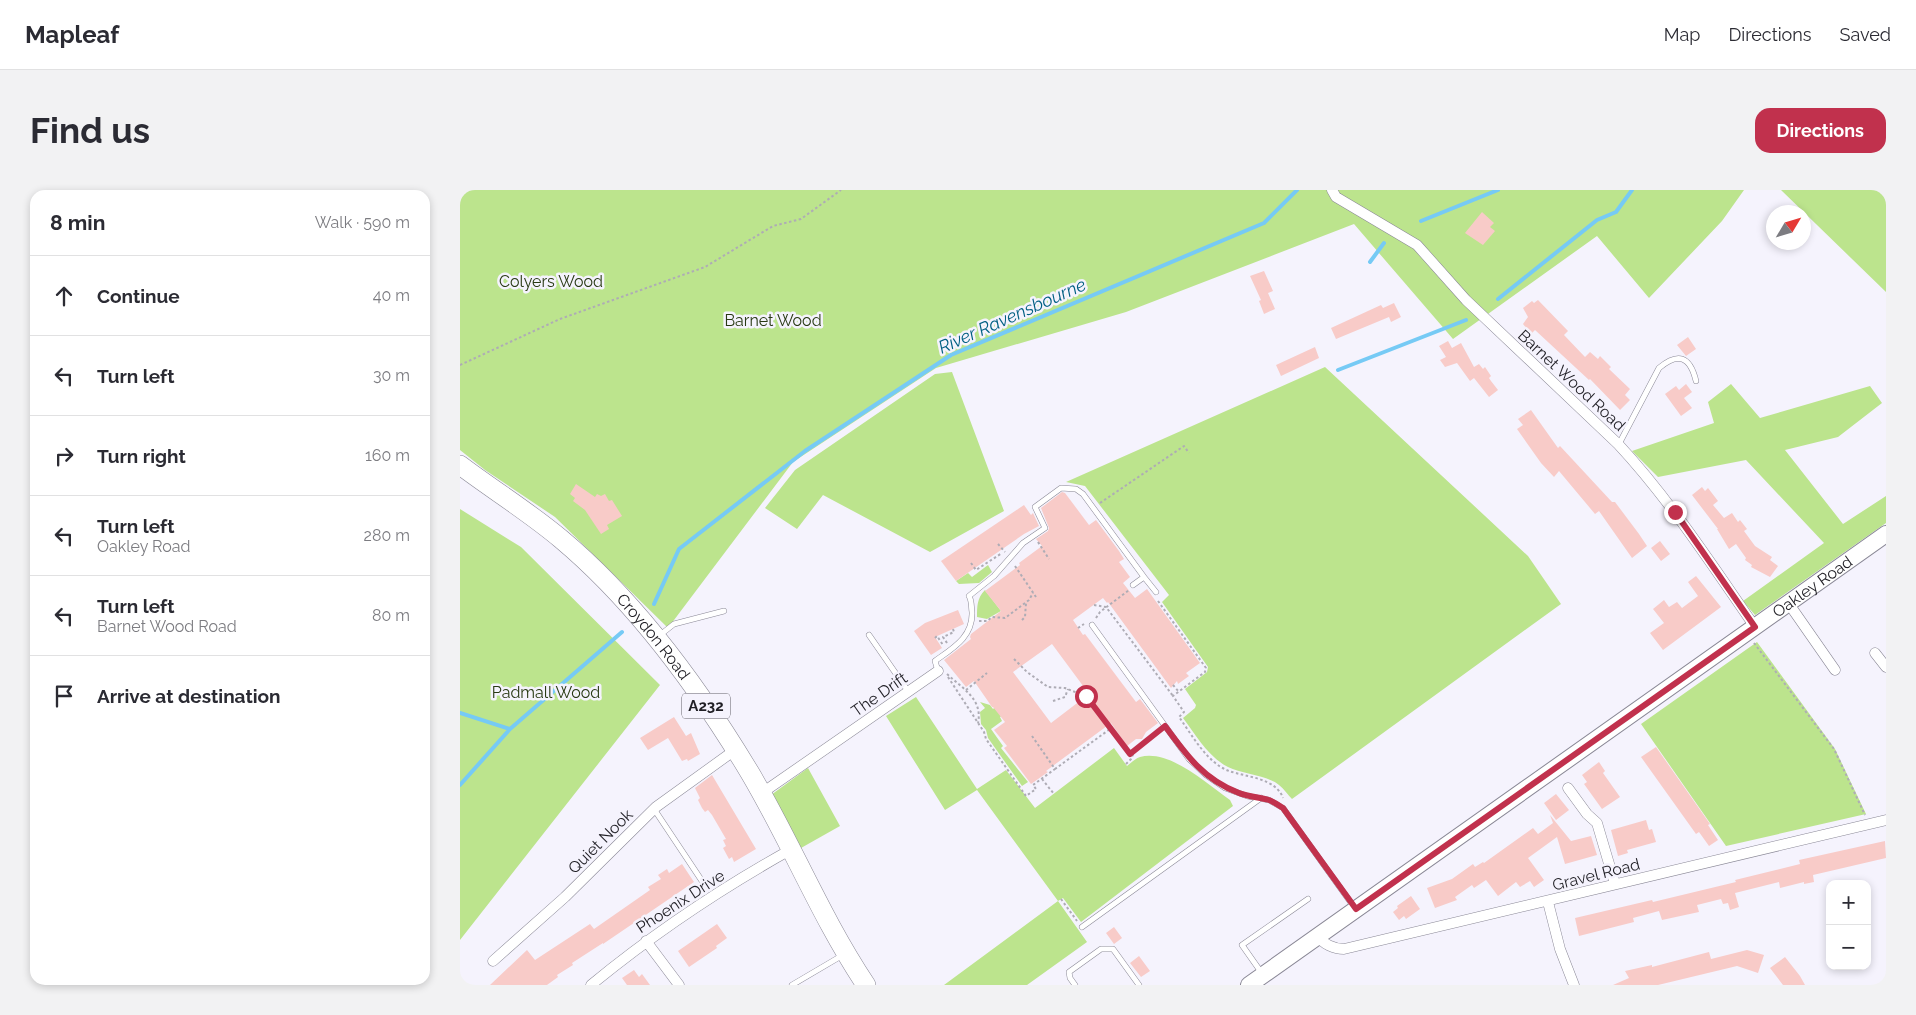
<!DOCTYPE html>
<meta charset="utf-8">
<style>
body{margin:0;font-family:Raleway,sans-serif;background:#f2f2f3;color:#2b2b33}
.controls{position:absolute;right:15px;bottom:15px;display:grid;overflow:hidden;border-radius:10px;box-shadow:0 2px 8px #0003}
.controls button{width:45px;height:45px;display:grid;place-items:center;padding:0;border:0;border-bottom:1px solid #e1e1e2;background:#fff;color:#2b2b33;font:25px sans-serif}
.compass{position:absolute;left:1306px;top:15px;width:45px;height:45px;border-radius:50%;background:#fff;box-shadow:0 2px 8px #0003;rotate:52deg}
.stop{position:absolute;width:15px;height:15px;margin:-11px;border:4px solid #c1314d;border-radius:50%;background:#fff}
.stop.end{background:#c1314d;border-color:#fff;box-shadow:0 1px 5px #0008}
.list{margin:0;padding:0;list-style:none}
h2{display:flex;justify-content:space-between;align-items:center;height:65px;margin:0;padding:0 20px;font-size:21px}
h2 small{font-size:16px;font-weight:400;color:#7c7c81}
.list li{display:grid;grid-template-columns:32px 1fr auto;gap:15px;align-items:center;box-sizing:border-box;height:80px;padding:0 20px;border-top:1px solid #e1e1e2}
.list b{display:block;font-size:19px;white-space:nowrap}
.list p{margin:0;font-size:16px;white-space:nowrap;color:#7c7c81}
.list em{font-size:16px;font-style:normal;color:#7c7c81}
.icon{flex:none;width:28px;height:28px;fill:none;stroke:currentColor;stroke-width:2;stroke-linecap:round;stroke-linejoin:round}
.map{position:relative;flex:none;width:1426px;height:795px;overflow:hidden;border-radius:15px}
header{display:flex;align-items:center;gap:30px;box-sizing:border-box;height:70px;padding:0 25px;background:#fff;border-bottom:1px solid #e1e1e2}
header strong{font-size:24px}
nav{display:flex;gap:28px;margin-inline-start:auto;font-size:18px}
.intro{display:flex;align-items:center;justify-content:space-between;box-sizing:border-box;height:120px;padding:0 30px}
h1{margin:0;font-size:35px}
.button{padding:12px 22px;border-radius:15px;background:#c1314d;color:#fff;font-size:18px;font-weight:700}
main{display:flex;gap:30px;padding:0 30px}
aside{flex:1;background:#fff;border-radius:15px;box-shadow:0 2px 8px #0003}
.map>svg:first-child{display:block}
</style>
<header>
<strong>Mapleaf</strong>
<nav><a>Map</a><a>Directions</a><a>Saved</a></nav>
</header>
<div class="intro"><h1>Find us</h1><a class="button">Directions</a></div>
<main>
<aside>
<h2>8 min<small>Walk · 590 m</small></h2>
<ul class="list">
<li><svg class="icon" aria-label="ahead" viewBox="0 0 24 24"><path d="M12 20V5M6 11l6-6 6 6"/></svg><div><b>Continue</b></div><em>40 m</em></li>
<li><svg class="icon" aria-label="left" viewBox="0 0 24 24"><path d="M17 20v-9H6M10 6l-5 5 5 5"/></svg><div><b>Turn left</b></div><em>30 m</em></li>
<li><svg class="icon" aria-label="right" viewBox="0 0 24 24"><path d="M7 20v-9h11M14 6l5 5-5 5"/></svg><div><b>Turn right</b></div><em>160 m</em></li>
<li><svg class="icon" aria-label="left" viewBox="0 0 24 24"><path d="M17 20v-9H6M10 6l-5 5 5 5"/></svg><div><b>Turn left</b><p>Oakley Road</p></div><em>280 m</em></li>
<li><svg class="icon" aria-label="left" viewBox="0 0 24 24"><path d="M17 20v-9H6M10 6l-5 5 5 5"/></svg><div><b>Turn left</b><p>Barnet Wood Road</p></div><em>80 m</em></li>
<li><svg class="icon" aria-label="arrive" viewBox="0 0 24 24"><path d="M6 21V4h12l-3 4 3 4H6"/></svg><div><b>Arrive at destination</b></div></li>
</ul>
</aside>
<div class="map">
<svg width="1426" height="795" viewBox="0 0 1426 795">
<rect width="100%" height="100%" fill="#f5f3fd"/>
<path fill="#bce48d" d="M 0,0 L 1284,0 L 1262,31 L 1189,108 L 1137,46 L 993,149 L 894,34 L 666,122 L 476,178 L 333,272 L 208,438 L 95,327 L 25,280 L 0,260 Z
M 1321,0 L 1426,0 L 1426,102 Z
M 865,177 L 1068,366 L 1101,414 L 832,609 C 828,605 824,599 819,595 C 807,585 782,584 768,577 C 748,567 736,545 723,528 L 735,518 L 736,515 L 725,499 L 747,482 L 748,477 L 702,412 L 709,405 L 625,296 L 606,292 Z
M 492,182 L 544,321 L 470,362 L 363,305 L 337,339 L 305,318 L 335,280 L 475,184 Z
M 1271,194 L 1300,228 L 1410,196 L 1422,213 L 1378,247 L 1325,260 L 1383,334 L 1426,306 L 1426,333 L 1295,425 L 1283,411 L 1364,353 L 1286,270 L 1198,287 L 1172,261 L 1254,233 L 1248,212 Z
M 0,319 L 61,357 L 200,495 L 0,750 Z
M 528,375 L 532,382 L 519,393 L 499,394 L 496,391 L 508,383 L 512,387 Z
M 525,400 L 541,421 L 527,429 L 517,427 C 517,416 517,408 525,400 Z
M 1297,452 L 1375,559 L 1406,624 L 1266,656 L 1181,534 Z
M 456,507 L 517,599 L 546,580 L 575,618 L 654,558 L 667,576 C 671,573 676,568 680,567 C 710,559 747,594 770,610 L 773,616 L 621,732 L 603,708 L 598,711 L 627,752 L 567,795 L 484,795 L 598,711 L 517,600 L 485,620 L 426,526 Z
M 520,512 L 530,515 L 533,519 L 538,515 L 545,524 L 540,527 L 542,531 L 531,539 L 543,556 L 541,558 L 568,592 L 562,596 L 528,548 L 526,540 L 521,534 L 520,522 L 525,518 Z
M 348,578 L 380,636 L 341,658 L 311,605 Z"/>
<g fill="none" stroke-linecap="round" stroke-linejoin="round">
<path stroke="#76caf5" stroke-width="4" d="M 961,31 L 1038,0
M 910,72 L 924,53
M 1038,109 L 1137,30 L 1156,22 L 1172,0
M 878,180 L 1006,130
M 194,414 L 219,359 L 345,261 L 491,165 L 804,33 L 837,0
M 0,523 L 50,539
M 0,595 L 50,539 L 162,442"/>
</g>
<path fill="#f8cbc8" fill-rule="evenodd" d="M 1022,22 L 1034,33 L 1030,37 L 1035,41 L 1023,55 L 1005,43 Z
M 804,81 L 813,101 L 808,103 L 815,119 L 804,124 L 799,111 L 801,110 L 790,86 Z
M 1078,110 L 1108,141 L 1104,145 L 1125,167 L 1130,162 L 1138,169 L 1140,166 L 1151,177 L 1149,179 L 1170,199 L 1165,205 L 1170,210 L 1160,220 L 1130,189 L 1129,190 L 1075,140 L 1071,144 L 1063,134 L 1068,127 L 1063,118 L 1072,111 L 1074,113 Z
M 934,113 L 941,127 L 931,132 L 929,127 L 876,149 L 871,138 L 921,115 L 923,118 Z
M 1228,147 L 1236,159 L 1226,166 L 1217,155 Z
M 988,151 L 992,158 L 1001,153 L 1014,177 L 1019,174 L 1023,179 L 1025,177 L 1031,186 L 1029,188 L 1031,191 L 1038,200 L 1029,207 L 1014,188 L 1010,191 L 997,173 L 985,177 L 980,170 L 986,167 L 979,156 Z
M 855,157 L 859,168 L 821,186 L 816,175 Z
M 1226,194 L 1232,202 L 1224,208 L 1232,218 L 1221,226 L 1205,204 L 1216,196 L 1219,200 Z
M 1071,220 L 1098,258 L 1100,256 L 1152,312 L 1155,312 L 1179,344 L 1187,356 L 1172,368 L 1139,321 L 1135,324 L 1099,281 L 1094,287 L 1081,273 L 1057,239 L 1063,235 L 1058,229 Z
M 116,294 L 135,307 L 137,304 L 141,306 L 145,304 L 149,311 L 152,310 L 162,326 L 147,335 L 149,339 L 141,344 L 125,320 L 113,311 L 115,308 L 110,304 Z
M 1242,297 L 1245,301 L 1248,298 L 1258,311 L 1253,315 L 1264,328 L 1272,323 L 1278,332 L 1280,330 L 1287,339 L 1284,341 L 1295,356 L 1312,367 L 1310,370 L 1318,376 L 1310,387 L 1291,377 L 1292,375 L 1285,370 L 1286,368 L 1276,354 L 1269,359 L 1257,339 L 1258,339 L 1232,305 Z
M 602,302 L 605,303 L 629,335 L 636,330 L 659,361 L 664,369 L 659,372 L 670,387 L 663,393 L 675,408 L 687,399 L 740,473 L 726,483 L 729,486 L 718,494 L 717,491 L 711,498 L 648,412 L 647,413 L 643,408 L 613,430 L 623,445 L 625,444 L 676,512 L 680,509 L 698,533 L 686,542 L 682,549 L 676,549 L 667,556 L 651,533 L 586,581 L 588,582 L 571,594 L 544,558 L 547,556 L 534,540 L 545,532 L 533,517 L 532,517 L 514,491 L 506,497 L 484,470 L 511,449 L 510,447 L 511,444 L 541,421 L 525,401 L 560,375 L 559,373 L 582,356 L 576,349 L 588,341 L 589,338 L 581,318 ZM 592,454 L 629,504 L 591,533 L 553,482 Z
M 564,315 L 571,325 L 573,323 L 579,336 L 564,344 L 496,391 L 481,371 Z
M 1200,351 L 1210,364 L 1201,371 L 1191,358 Z
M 1236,386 L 1261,417 L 1203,460 L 1190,443 L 1204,433 L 1193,419 L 1204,410 L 1209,417 L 1217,412 L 1222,418 L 1238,406 L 1228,392 Z
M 498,420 L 504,434 L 475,447 L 482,458 L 471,465 L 454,441 L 465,433 Z
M 214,527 L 226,546 L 231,543 L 240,564 L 228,571 L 227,569 L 222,571 L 208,548 L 188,560 L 180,548 Z
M 1196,557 L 1250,634 L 1248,635 L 1258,650 L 1249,656 L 1239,642 L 1236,644 L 1181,567 Z
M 1139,572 L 1145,581 L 1143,583 L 1160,607 L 1142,619 L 1124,594 L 1127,592 L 1122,585 Z
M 252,585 L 296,659 L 274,672 L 272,667 L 269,669 L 263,658 L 266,656 L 263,650 L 266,649 L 252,625 L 248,620 L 245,622 L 242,618 L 238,610 L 240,608 L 235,598 Z
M 1096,604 L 1109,620 L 1096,630 L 1084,613 Z
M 1090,625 L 1111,651 L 1131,646 L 1137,665 L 1105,674 L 1097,647 L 1068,668 L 1084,690 L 1074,697 L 1070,691 L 1060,697 L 1056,692 L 1038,706 L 1026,690 L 1014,698 L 1012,695 L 995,707 L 997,710 L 975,718 L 967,698 L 992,689 L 1013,674 L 1015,677 L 1023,672 L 1024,673 L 1073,638 L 1078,644 L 1093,633 Z
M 1186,630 L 1189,640 L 1192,639 L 1196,652 L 1167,660 L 1168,663 L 1158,666 L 1151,640 Z
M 1425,651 L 1426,668 L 1353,685 L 1354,692 L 1344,694 L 1344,692 L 1320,698 L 1319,692 L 1275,703 L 1279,717 L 1270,720 L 1268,713 L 1263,714 L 1261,709 L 1237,715 L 1239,722 L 1202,730 L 1199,721 L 1173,728 L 1174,732 L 1119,746 L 1115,728 L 1192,710 L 1193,712 L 1276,692 L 1275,690 L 1340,674 L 1339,670 Z
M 222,674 L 234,692 L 143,754 L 143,753 L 112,773 L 113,775 L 97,785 L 98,787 L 87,795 L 30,795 L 67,760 L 75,770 L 130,734 L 134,739 L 190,700 L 188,697 L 201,689 L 198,685 L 207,679 L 209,683 Z
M 951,706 L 960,719 L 946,729 L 944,726 L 939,730 L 933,722 L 938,718 L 937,716 Z
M 257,734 L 267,748 L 256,756 L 257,758 L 229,777 L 218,761 Z
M 654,737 L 662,748 L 654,754 L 646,743 Z
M 1287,760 L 1304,765 L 1298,783 L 1277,776 L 1198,795 L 1153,795 L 1169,788 L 1165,781 L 1192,775 L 1192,777 L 1249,762 L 1251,769 Z
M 679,766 L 690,781 L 681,787 L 670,773 Z
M 1325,767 L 1340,786 L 1345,795 L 1323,795 L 1310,778 Z
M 174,780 L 179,787 L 182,784 L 190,795 L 167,795 L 162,788 Z"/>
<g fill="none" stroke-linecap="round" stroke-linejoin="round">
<g stroke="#8a8896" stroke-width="6">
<path id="lane" d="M 1159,254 L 1199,178 C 1218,162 1230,166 1236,191
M 684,387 L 696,402
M 632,435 L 729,569 L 746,585 L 765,598 L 787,606 L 809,610 L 823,618 L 894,717
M 200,445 L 214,434 L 264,421
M 409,445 L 448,501
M 478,481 L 475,471 C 493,458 513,447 512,422 C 511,416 512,411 509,406 L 534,386 L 563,353 L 585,338 L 575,317 L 601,298 L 616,299 L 623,304 L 684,387 L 673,395
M 194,619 L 242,691
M 622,737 L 801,608
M 801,782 L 782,755 L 848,709
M 332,795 L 383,765
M 615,795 L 610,788 L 609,782 L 641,759 L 653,759 L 679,795"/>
</g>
<g stroke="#8a8896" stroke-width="11">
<path id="street" d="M 872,0 L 876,7 L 957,55 L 1006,110 L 1158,254 C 1210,310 1252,375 1295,437
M 1329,414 L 1375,480
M 1415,463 L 1426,477
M 1108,598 L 1127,624 L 1137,633 L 1155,694
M 302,603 L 478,481
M 1088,712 L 1100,759 L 1114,795
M 858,746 C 863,754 874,759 884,759 L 1426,630
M 186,751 L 219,795
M 33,771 L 105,707 L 196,617 L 275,560
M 131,795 C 193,744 260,699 330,660"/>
</g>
<g stroke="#8a8896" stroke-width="18">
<g id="primary">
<path id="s1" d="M 789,795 L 1426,344"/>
</g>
</g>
<g stroke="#8a8896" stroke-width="20">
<g id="highway">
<path id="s2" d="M 0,275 C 33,300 69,322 101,349 C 175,411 240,500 290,583 C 331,652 361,728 406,795"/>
</g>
</g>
<path stroke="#aeacb5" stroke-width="2" stroke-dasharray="2.5 2.5" stroke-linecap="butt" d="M 0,175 L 100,129 L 245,77 L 313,36 L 341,29 L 381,0
M 640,313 L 724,256 L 729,263
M 578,352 L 589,369
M 538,354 L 545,362
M 511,373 L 516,380 L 542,363
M 555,376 L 576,407
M 698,411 L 746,478 L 745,482 L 713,506 L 724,522 L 719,527 C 732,545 747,573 769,581 C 786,587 816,588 823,608
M 634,415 L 646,417 L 713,506
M 636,428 L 640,422 L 669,400
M 562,430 L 565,427 L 566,413
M 519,431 L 527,431 L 532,427 L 545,428 L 569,410 L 573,403
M 618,438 L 624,434
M 475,448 L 477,446 L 483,455
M 487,453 L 483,447 L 494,442 L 493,439
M 1294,453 L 1374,559 L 1405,625
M 554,469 L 567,482 L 588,497 L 605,498 L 625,506 L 670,564 L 698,542
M 487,484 C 503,499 523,509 518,533
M 488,487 L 524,542 L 526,549 L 566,606 L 576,599 L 573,595 L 595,579
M 713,495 L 719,502
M 506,500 L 527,483
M 593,511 L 605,507 L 608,499
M 572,546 L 595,579 L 650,539
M 666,574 L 671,569 L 674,562
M 582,589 L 594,604
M 601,709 L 617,731"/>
<use href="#lane" stroke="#fff" stroke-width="5"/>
<use href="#street" stroke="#fff" stroke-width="10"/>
<use href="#primary" stroke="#fff" stroke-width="16"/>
<use href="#highway" stroke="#fff" stroke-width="19"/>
</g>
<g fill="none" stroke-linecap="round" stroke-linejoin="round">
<path stroke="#c1314d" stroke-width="6" d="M 626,506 L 670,564 L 705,536 C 726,565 744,590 779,603 C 789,607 799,607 809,610 C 814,612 818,615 823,618 L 896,719 L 1295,437 L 1215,322"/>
</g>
<g text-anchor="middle" stroke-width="5" stroke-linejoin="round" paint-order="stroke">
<rect fill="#f5f3fd" stroke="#605f66" stroke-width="1" x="222" y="503.5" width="48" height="25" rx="4"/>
<g font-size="15" font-weight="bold" fill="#201f25">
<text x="246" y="521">A232</text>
</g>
<g font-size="16" fill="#293a14" stroke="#f5f3fd">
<text x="91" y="97">Colyers Wood</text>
<text x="313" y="136">Barnet Wood</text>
<text x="86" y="508">Padmall Wood</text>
</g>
<g font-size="16" fill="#201f25" stroke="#f5f3fd">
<text transform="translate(1112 190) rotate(43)" y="6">Barnet Wood Road</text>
<text dy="6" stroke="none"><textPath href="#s1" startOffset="690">Oakley Road</textPath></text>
<text dy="6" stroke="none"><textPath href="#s2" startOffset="260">Croydon Road</textPath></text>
<text transform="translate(419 504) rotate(-35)" y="6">The Drift</text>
<text transform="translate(140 651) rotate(-45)" y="6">Quiet Nook</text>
<text transform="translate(1136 684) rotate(-14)" y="6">Gravel Road</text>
<text transform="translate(220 711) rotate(-33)" y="6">Phoenix Drive</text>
</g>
<g font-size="18" font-style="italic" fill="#005f82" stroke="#f5f3fd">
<text transform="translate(552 126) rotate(-24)" y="6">River Ravensbourne</text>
</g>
</g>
</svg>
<div class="controls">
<button>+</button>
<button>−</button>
</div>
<svg class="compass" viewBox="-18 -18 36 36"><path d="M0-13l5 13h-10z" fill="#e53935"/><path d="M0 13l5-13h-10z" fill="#7c7c81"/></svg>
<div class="stop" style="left:626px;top:506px"></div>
<div class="stop end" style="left:1215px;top:322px"></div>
</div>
</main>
